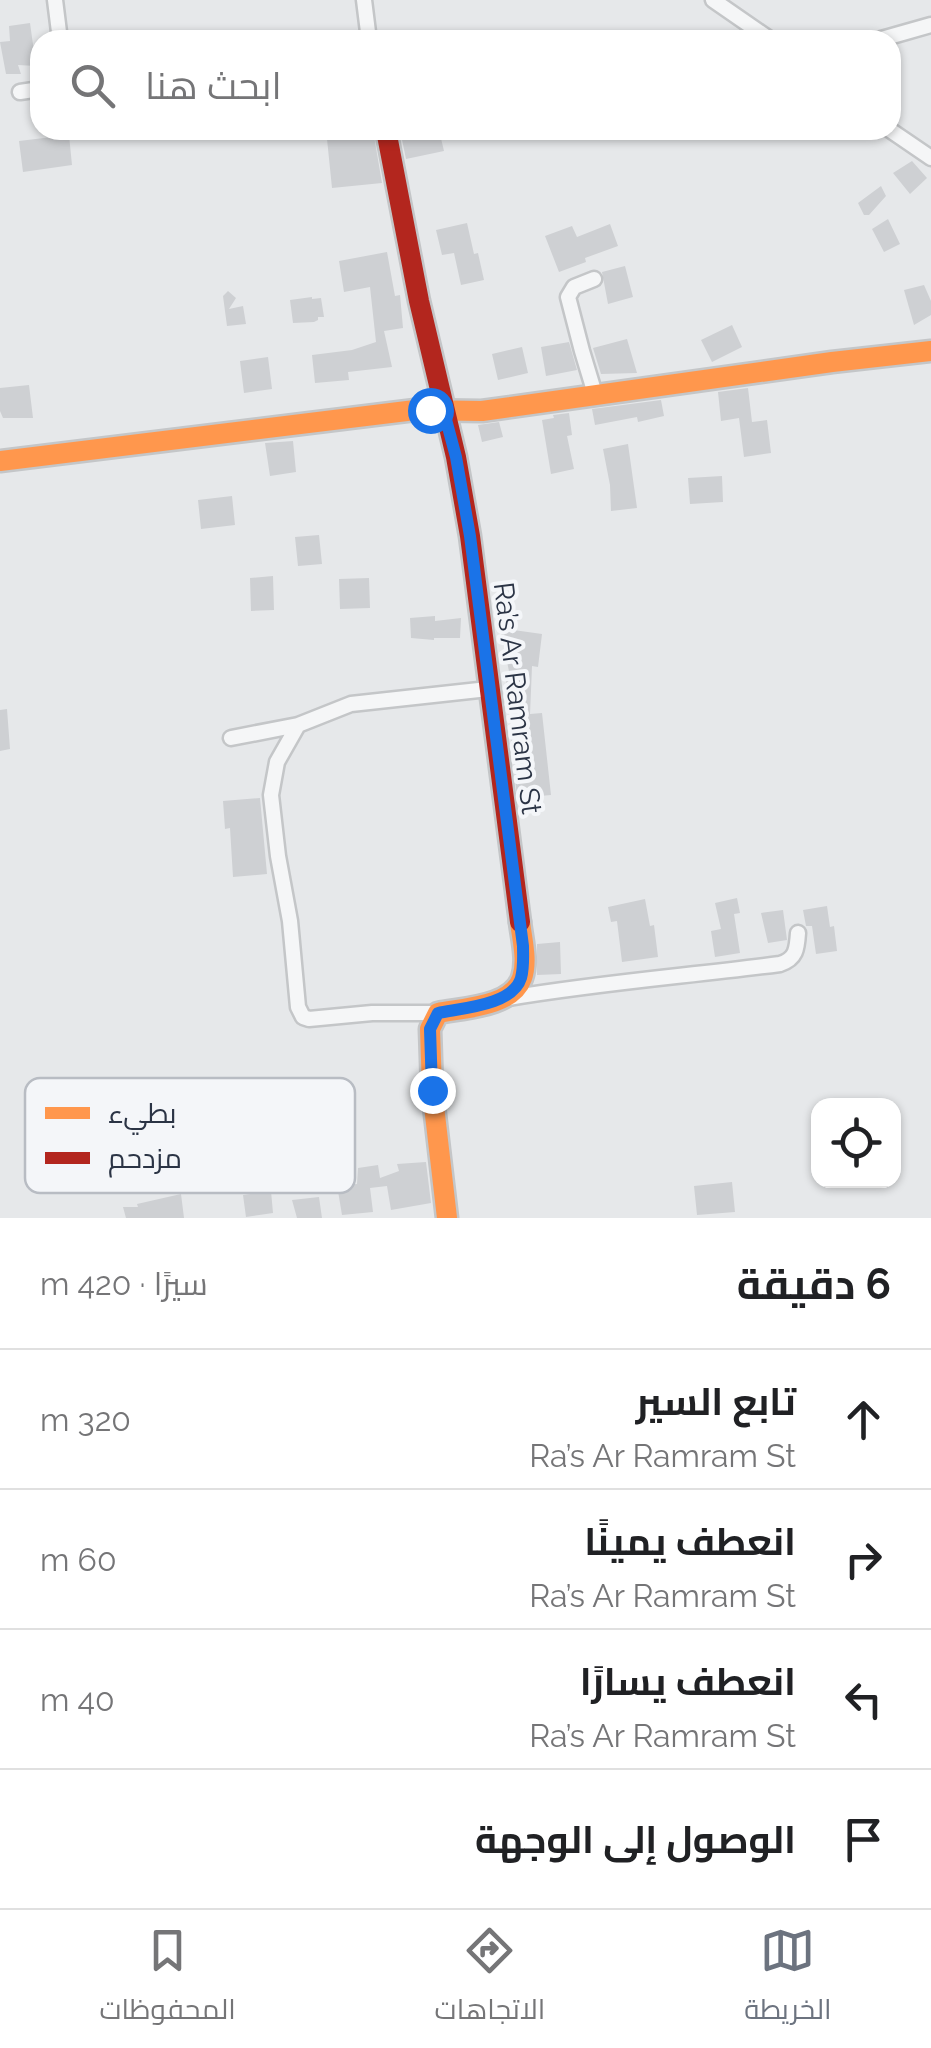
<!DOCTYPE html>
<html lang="ar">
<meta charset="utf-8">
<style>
body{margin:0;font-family:Raleway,Cairo,sans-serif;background:#f6f6f6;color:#202124;direction:rtl}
.controls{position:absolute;right:30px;bottom:30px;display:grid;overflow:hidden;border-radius:20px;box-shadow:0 2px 8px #0004}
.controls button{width:90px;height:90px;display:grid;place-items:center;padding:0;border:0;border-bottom:2px solid #e0e0e0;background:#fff;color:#202124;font:50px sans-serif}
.stop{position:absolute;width:30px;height:30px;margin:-22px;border:8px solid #1a73e8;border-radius:50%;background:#fff}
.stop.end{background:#1a73e8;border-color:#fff;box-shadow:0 2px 10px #0008}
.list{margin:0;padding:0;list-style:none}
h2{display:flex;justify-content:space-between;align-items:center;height:130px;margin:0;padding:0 40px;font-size:42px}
h2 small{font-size:32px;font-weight:400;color:#757577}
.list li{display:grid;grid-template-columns:65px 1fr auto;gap:30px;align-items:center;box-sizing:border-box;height:140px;padding:0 40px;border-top:2px solid #e0e0e0}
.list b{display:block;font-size:38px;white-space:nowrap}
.list p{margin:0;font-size:32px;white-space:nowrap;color:#757577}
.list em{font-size:32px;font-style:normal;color:#757577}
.icon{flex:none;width:55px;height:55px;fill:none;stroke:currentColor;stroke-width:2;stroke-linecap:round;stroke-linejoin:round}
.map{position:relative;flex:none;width:931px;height:1218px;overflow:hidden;direction:ltr}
.search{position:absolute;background:#fff;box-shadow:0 2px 8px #0004;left:30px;right:30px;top:30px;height:110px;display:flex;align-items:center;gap:25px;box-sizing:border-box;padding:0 35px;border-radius:30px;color:#757577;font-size:38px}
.sheet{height:690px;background:#fff}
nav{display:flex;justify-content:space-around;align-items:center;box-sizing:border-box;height:140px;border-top:2px solid #e0e0e0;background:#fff;font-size:28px;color:#757577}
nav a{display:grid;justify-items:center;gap:5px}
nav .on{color:#6c737f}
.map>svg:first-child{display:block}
</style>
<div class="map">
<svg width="931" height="1218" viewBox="0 0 931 1218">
<rect width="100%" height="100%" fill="#e6e8ea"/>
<path fill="#ced0d3" d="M 30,23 L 36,66 L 18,65 L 21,74 L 6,74 L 0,42 L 10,41 L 9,26 Z
M 349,130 L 373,130 L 382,183 L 332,188 L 327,139 L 350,136 Z
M 400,130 L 439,130 L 444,151 L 406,159 Z
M 69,135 L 72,165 L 23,172 L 19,141 Z
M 912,161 L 927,178 L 910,194 L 893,173 Z
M 881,186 L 886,196 L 869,215 L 864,215 L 858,203 Z
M 888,219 L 900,244 L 884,252 L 872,229 Z
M 467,223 L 474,254 L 478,253 L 484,280 L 461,285 L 454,253 L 442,255 L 436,230 Z
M 610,224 L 618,246 L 585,258 L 586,262 L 559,272 L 545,236 L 572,226 L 577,237 Z
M 387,252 L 395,296 L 400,295 L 403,328 L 384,331 L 392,367 L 348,372 L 349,380 L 315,383 L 312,355 L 352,350 L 376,342 L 370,287 L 344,292 L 339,261 Z
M 625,266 L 633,297 L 608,304 L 602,272 Z
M 924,285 L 931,301 L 931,315 L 914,325 L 904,290 Z
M 228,291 L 236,298 L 229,309 L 243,306 L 246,324 L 227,326 L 223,296 Z
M 312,297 L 312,299 L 321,298 L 324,317 L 318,317 L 318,320 L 314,322 L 293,323 L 290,300 Z
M 732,325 L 742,347 L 712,362 L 701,340 Z
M 627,339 L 637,373 L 601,374 L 593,348 Z
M 569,342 L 577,370 L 546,376 L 541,347 Z
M 522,347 L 528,373 L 498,380 L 492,354 Z
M 268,357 L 272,389 L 244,393 L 240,361 Z
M 29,385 L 33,418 L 3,418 L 0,411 L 0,388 Z
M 748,388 L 752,422 L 767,420 L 771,453 L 744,457 L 739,418 L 721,421 L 718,392 Z
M 661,400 L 664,416 L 638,422 L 637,417 L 595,425 L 592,409 Z
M 569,413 L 572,435 L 567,436 L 574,469 L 551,474 L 542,420 L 554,418 L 553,415 Z
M 499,422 L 503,437 L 482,442 L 478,425 Z
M 293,441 L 296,472 L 270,476 L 265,443 Z
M 628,444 L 637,508 L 611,511 L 610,485 L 603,449 Z
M 722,476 L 723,502 L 690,504 L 688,478 Z
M 232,496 L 235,525 L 201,529 L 198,500 Z
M 319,535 L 322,564 L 298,566 L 295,537 Z
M 273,576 L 274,610 L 251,611 L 250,578 Z
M 369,578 L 370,608 L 340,609 L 339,579 Z
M 435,616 L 435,621 L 461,618 L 460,638 L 434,638 L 434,640 L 411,638 L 410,618 Z
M 500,628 L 542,634 L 538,667 L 532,666 L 530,714 L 542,713 L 551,795 L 517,798 L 507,702 L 506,676 L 510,676 Z
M 7,709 L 10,749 L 0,751 L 0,710 Z
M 260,798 L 267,874 L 233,877 L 230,828 L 225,829 L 223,801 Z
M 737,898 L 740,913 L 734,914 L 740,953 L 715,957 L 711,931 L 721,929 L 715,903 Z
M 645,899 L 650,926 L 654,925 L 658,957 L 622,962 L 617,921 L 611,922 L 608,907 Z
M 827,906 L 830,927 L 834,926 L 837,951 L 816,954 L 812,926 L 806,926 L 803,910 Z
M 783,910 L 787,940 L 768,943 L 761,913 Z
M 560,942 L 561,974 L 537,975 L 537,944 Z
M 426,1162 L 431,1203 L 391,1210 L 387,1186 L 370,1188 L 373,1212 L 342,1215 L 337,1185 L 357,1184 L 358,1168 L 378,1165 L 380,1178 L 399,1171 L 397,1164 Z
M 732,1182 L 735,1212 L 697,1215 L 694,1186 Z
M 271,1191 L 273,1213 L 246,1217 L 243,1195 Z
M 181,1194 L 184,1218 L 126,1218 L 123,1207 L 138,1207 L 137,1204 Z
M 319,1197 L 322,1218 L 297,1218 L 292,1200 Z"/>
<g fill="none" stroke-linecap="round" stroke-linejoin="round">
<g stroke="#c4c6c8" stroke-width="19">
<path id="street" d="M 55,0 L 60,40
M 364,0 L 369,40
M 713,0 L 771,40
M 878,40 L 931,25
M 20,92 L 40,89
M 890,130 L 931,158
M 594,279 L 574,287 L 568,297 L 582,351 L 595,394
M 298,725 L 277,762 L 271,795 L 278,856 L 290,921 L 298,1007 L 303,1017 L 309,1019 L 372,1013 L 438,1013
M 231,738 L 298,725 L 351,704 L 488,689
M 503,999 C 595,983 688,976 780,964 C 796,959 797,949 798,933"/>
</g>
<g stroke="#c4c6c8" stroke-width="25">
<path id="slow" d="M 0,461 L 415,410 L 482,411 L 832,362 L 931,351
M 447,1218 L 432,1089 L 430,1029 L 438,1013 C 463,1008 512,1007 522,978 C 528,961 522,939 520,922"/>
</g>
<g stroke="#c4c6c8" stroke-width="25">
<path id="jam" d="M 386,130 L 419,301 L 456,457 L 470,536 L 520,922"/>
</g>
<use href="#street" stroke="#f5f6f7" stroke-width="14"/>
<use href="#slow" stroke="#ff974d" stroke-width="20"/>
<use href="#jam" stroke="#b3261e" stroke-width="20"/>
</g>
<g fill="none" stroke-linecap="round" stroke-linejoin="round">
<path stroke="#1a73e8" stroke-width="12" d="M 430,410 L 444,412 L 456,457 L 470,536 L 523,946 C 523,956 524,967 521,978 C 513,1005 462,1008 438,1013 L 430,1029 L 432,1090"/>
</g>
<g text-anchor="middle" stroke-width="8" stroke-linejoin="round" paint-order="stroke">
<g font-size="28" fill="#2b3445" stroke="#f4f6f9">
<text transform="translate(518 698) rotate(83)" y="10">Ra’s Ar Ramram St</text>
</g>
</g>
<rect x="25" y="1078" width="330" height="115" rx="15" fill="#f4f6f9" stroke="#b8bcc3" stroke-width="2.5"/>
<rect x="45" y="1107" width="45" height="12" fill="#ff974d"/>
<rect x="45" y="1152" width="45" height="12" fill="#b3261e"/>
<g font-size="28" fill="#2b3445">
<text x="108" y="1123">بطيء</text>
<text x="108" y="1168">مزدحم</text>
</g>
</svg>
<div class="controls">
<button><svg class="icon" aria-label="locate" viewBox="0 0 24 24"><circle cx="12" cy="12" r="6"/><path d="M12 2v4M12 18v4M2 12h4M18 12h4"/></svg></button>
</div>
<div class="stop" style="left:430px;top:410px"></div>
<div class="stop end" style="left:432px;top:1090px"></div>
<div class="search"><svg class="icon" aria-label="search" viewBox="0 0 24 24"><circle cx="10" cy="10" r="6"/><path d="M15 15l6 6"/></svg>ابحث هنا</div>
</div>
<section class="sheet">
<h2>6 دقيقة<small>سيرًا · 420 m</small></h2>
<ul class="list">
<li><svg class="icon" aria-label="ahead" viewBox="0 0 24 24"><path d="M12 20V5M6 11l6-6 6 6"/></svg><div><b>تابع السير</b><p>Ra’s Ar Ramram St</p></div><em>320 m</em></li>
<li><svg class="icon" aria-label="right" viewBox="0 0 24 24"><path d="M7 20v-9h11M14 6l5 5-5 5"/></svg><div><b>انعطف يمينًا</b><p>Ra’s Ar Ramram St</p></div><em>60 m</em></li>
<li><svg class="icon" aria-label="left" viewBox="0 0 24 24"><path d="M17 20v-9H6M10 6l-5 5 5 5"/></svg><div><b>انعطف يسارًا</b><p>Ra’s Ar Ramram St</p></div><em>40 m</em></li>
<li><svg class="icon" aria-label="arrive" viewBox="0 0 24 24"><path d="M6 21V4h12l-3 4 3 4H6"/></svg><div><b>الوصول إلى الوجهة</b></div></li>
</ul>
</section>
<nav>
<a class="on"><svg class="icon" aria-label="map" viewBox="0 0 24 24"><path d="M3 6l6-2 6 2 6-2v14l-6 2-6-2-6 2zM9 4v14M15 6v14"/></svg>الخريطة</a>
<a><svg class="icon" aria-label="directions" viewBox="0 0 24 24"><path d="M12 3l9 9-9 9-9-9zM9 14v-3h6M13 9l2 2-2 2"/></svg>الاتجاهات</a>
<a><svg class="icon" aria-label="saved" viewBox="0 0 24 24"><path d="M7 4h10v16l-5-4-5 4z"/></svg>المحفوظات</a>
</nav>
